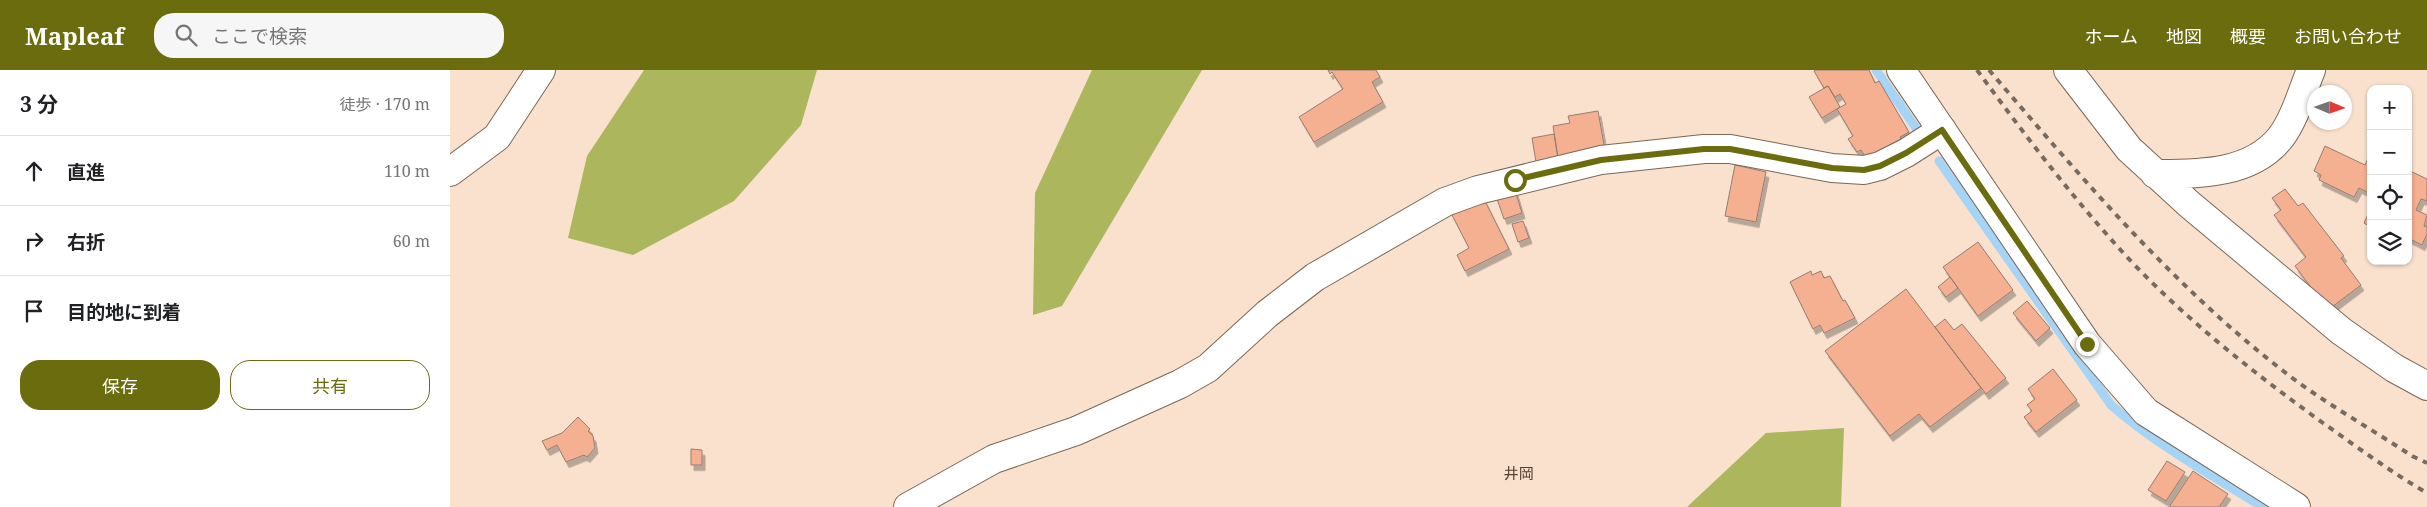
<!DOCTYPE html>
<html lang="ja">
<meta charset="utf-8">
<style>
body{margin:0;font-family:"Noto Serif","Noto Sans JP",serif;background:#f6f6f6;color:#202124}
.controls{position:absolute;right:15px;top:15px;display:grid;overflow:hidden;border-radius:10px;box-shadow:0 1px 4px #0004}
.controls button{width:45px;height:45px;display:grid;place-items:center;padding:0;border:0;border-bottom:1px solid #e0e0e0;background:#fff;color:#202124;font:25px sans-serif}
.compass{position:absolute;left:1857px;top:15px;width:45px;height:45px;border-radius:50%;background:#fff;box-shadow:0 1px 4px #0004;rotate:92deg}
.stop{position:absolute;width:15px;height:15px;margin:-11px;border:4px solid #6b6c0d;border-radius:50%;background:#fff}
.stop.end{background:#6b6c0d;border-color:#fff;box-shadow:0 1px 5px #0008}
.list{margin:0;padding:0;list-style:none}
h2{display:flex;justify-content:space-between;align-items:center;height:65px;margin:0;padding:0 20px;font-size:21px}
h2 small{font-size:16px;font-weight:400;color:#757577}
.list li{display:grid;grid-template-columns:32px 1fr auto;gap:15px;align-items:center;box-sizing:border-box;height:70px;padding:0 20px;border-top:1px solid #e0e0e0}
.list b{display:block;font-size:19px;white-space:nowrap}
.list em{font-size:16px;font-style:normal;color:#757577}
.actions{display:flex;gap:10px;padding:15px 20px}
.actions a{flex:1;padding:11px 0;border:1px solid #6b6c0d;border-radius:20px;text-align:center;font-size:18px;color:#6b6c0d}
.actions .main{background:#6b6c0d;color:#fff}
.icon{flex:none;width:28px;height:28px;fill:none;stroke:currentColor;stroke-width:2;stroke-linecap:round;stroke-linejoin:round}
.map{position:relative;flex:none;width:1977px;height:437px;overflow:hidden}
header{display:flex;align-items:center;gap:30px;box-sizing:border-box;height:70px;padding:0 25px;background:#6b6c0d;color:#fff}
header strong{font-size:24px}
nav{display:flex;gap:28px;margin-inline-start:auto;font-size:18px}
.search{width:350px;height:45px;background:#f6f6f6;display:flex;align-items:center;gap:12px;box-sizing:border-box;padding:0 18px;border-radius:20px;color:#757577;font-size:19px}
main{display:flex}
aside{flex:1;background:#fff}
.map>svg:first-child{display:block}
</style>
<header>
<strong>Mapleaf</strong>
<div class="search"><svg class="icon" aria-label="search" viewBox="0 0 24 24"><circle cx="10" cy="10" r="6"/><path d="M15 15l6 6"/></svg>ここで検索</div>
<nav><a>ホーム</a><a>地図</a><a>概要</a><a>お問い合わせ</a></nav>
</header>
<main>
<aside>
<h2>3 分<small>徒歩 · 170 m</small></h2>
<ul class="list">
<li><svg class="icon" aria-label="ahead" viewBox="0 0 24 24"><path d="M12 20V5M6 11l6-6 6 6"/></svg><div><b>直進</b></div><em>110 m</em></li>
<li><svg class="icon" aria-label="right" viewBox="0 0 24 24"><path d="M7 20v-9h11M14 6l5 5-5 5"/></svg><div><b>右折</b></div><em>60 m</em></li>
<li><svg class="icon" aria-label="arrive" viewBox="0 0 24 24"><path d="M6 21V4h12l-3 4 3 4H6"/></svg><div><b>目的地に到着</b></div></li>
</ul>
<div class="actions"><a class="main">保存</a><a>共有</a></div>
</aside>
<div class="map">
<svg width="1977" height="437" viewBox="0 0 1977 437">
<defs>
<filter id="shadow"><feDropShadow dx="3" dy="5.5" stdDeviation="0" flood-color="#0004"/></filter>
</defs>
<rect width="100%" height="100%" fill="#f9e1ce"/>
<path fill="#acb65d" d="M 194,0 L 367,0 L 351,55 L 284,131 L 183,185 L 118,168 L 137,86 Z
M 642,0 L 752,0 L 612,236 L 583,245 L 585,123 Z
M 1394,358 L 1391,437 L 1237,437 L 1316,363 Z"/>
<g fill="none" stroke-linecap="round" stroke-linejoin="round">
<path stroke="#a5d4f6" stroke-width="9" d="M 1426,0 L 1470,64
M 1489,91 L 1661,335 C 1707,375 1761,405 1813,437"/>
</g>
<path fill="#f4b091" stroke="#967c71" filter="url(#shadow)" d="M 878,0 L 926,0 L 930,7 L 922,12 L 933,32 L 864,72 L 849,47 L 893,19 L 882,2 L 880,4 Z
M 1366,0 L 1419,0 L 1425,13 L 1429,11 L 1459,62 L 1450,67 L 1451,69 L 1416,88 L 1411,80 L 1407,82 L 1398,69 L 1403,66 L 1387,39 L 1396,34 L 1390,24 L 1385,27 L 1378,16 L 1374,18 L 1364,1 Z
M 1378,16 L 1390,37 L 1372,48 L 1359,27 Z
M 1148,41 L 1156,86 L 1109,94 L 1103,56 L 1120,53 L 1118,46 Z
M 1104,64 L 1109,94 L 1087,98 L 1082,68 Z
M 1875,76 L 1915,95 L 1919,86 L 1921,87 L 1921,124 L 1909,118 L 1904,127 L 1869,110 L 1871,105 L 1864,101 Z
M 1285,95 L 1316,102 L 1306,152 L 1275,146 Z
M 1958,100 L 1977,109 L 1977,131 L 1971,129 L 1966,140 L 1977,145 L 1974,156 L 1977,157 L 1977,164 L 1972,175 L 1958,168 Z
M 1835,119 L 1848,136 L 1853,133 L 1894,186 L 1891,188 L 1911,215 L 1878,240 L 1845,196 L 1856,187 L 1824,145 L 1831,140 L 1822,128 Z
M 1065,120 L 1072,143 L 1054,149 L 1046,126 Z
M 1034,129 L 1059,179 L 1015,201 L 1007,185 L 1019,178 L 1002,145 Z
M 1921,138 L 1921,157 L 1914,153 Z
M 1073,151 L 1079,168 L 1068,172 L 1062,154 Z
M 1528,172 L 1563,220 L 1528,246 L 1493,197 Z
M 1361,201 L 1362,205 L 1371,201 L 1374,208 L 1380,206 L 1393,231 L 1395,230 L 1405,248 L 1374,263 L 1370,255 L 1363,259 L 1340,212 Z
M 1500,207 L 1508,218 L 1496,227 L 1488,217 Z
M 1456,219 L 1531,318 L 1480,357 L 1469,344 L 1440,366 L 1375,281 Z
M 1577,231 L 1600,258 L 1586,271 L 1563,243 Z
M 1495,249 L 1504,260 L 1512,254 L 1556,308 L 1536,324 L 1485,257 Z
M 1603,299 L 1627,330 L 1586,362 L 1574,347 L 1582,341 L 1577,335 L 1585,329 L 1578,319 Z
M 128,347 L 140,359 L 138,361 L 143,366 L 145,378 L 137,387 L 134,385 L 116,392 L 107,375 L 97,380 L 92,371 L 112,363 Z
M 241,379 L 252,380 L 252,395 L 241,395 Z
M 1717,391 L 1735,402 L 1716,431 L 1698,420 Z
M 1743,401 L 1778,424 L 1769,437 L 1719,437 Z"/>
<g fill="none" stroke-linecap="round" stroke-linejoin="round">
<g stroke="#7b6756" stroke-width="30">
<path id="street" d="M 1618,0 L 1679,79 L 1739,134 L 1891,261 L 1944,298 L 1977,316
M 0,102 L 47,67 L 91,0
M 1705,104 C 1748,104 1801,105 1831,67 C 1845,48 1852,22 1861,0
M 458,437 L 544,389 L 626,361 L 730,314 L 758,298 L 817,244 L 865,207 L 995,132 L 1028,120 L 1151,90 L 1254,79 L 1280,79 L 1382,98 L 1414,100 L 1430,96 L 1456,83 L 1492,60"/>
</g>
<g stroke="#7b6756" stroke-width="30">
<path id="secondary" d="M 1451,0 L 1637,274 L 1696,342 L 1846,437"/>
</g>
<use href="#street" stroke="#fff" stroke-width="28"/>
<use href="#secondary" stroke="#fff" stroke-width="28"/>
<path stroke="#786a5e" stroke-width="4" stroke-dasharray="6 6" stroke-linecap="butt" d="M 1527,0 C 1569,57 1612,114 1659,167 C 1721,238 1797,298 1873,353 C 1907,377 1941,402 1977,423
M 1539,0 C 1630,106 1721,214 1832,300 C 1871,331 1920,358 1962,386 L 1977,393"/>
</g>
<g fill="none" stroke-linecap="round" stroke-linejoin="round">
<path stroke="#6b6c0d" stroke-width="6" d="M 1065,110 L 1151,90 L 1254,79 L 1280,79 L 1382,98 L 1414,100 L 1430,96 L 1456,83 L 1492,60 L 1637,274"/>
</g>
<g text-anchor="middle" stroke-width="4" stroke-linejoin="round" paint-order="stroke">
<g font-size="15" fill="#534031" stroke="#f9e1ce">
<text x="1069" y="409">井岡</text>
</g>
</g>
</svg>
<div class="controls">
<button>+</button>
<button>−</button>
<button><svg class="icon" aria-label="locate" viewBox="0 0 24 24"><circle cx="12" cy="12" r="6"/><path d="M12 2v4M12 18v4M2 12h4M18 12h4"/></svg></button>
<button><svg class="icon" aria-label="layers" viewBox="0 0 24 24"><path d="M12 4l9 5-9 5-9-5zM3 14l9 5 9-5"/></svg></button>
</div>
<svg class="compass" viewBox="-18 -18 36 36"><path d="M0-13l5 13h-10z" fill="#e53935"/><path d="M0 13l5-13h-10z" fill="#757577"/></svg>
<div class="stop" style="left:1065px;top:110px"></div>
<div class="stop end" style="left:1637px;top:274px"></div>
</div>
</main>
